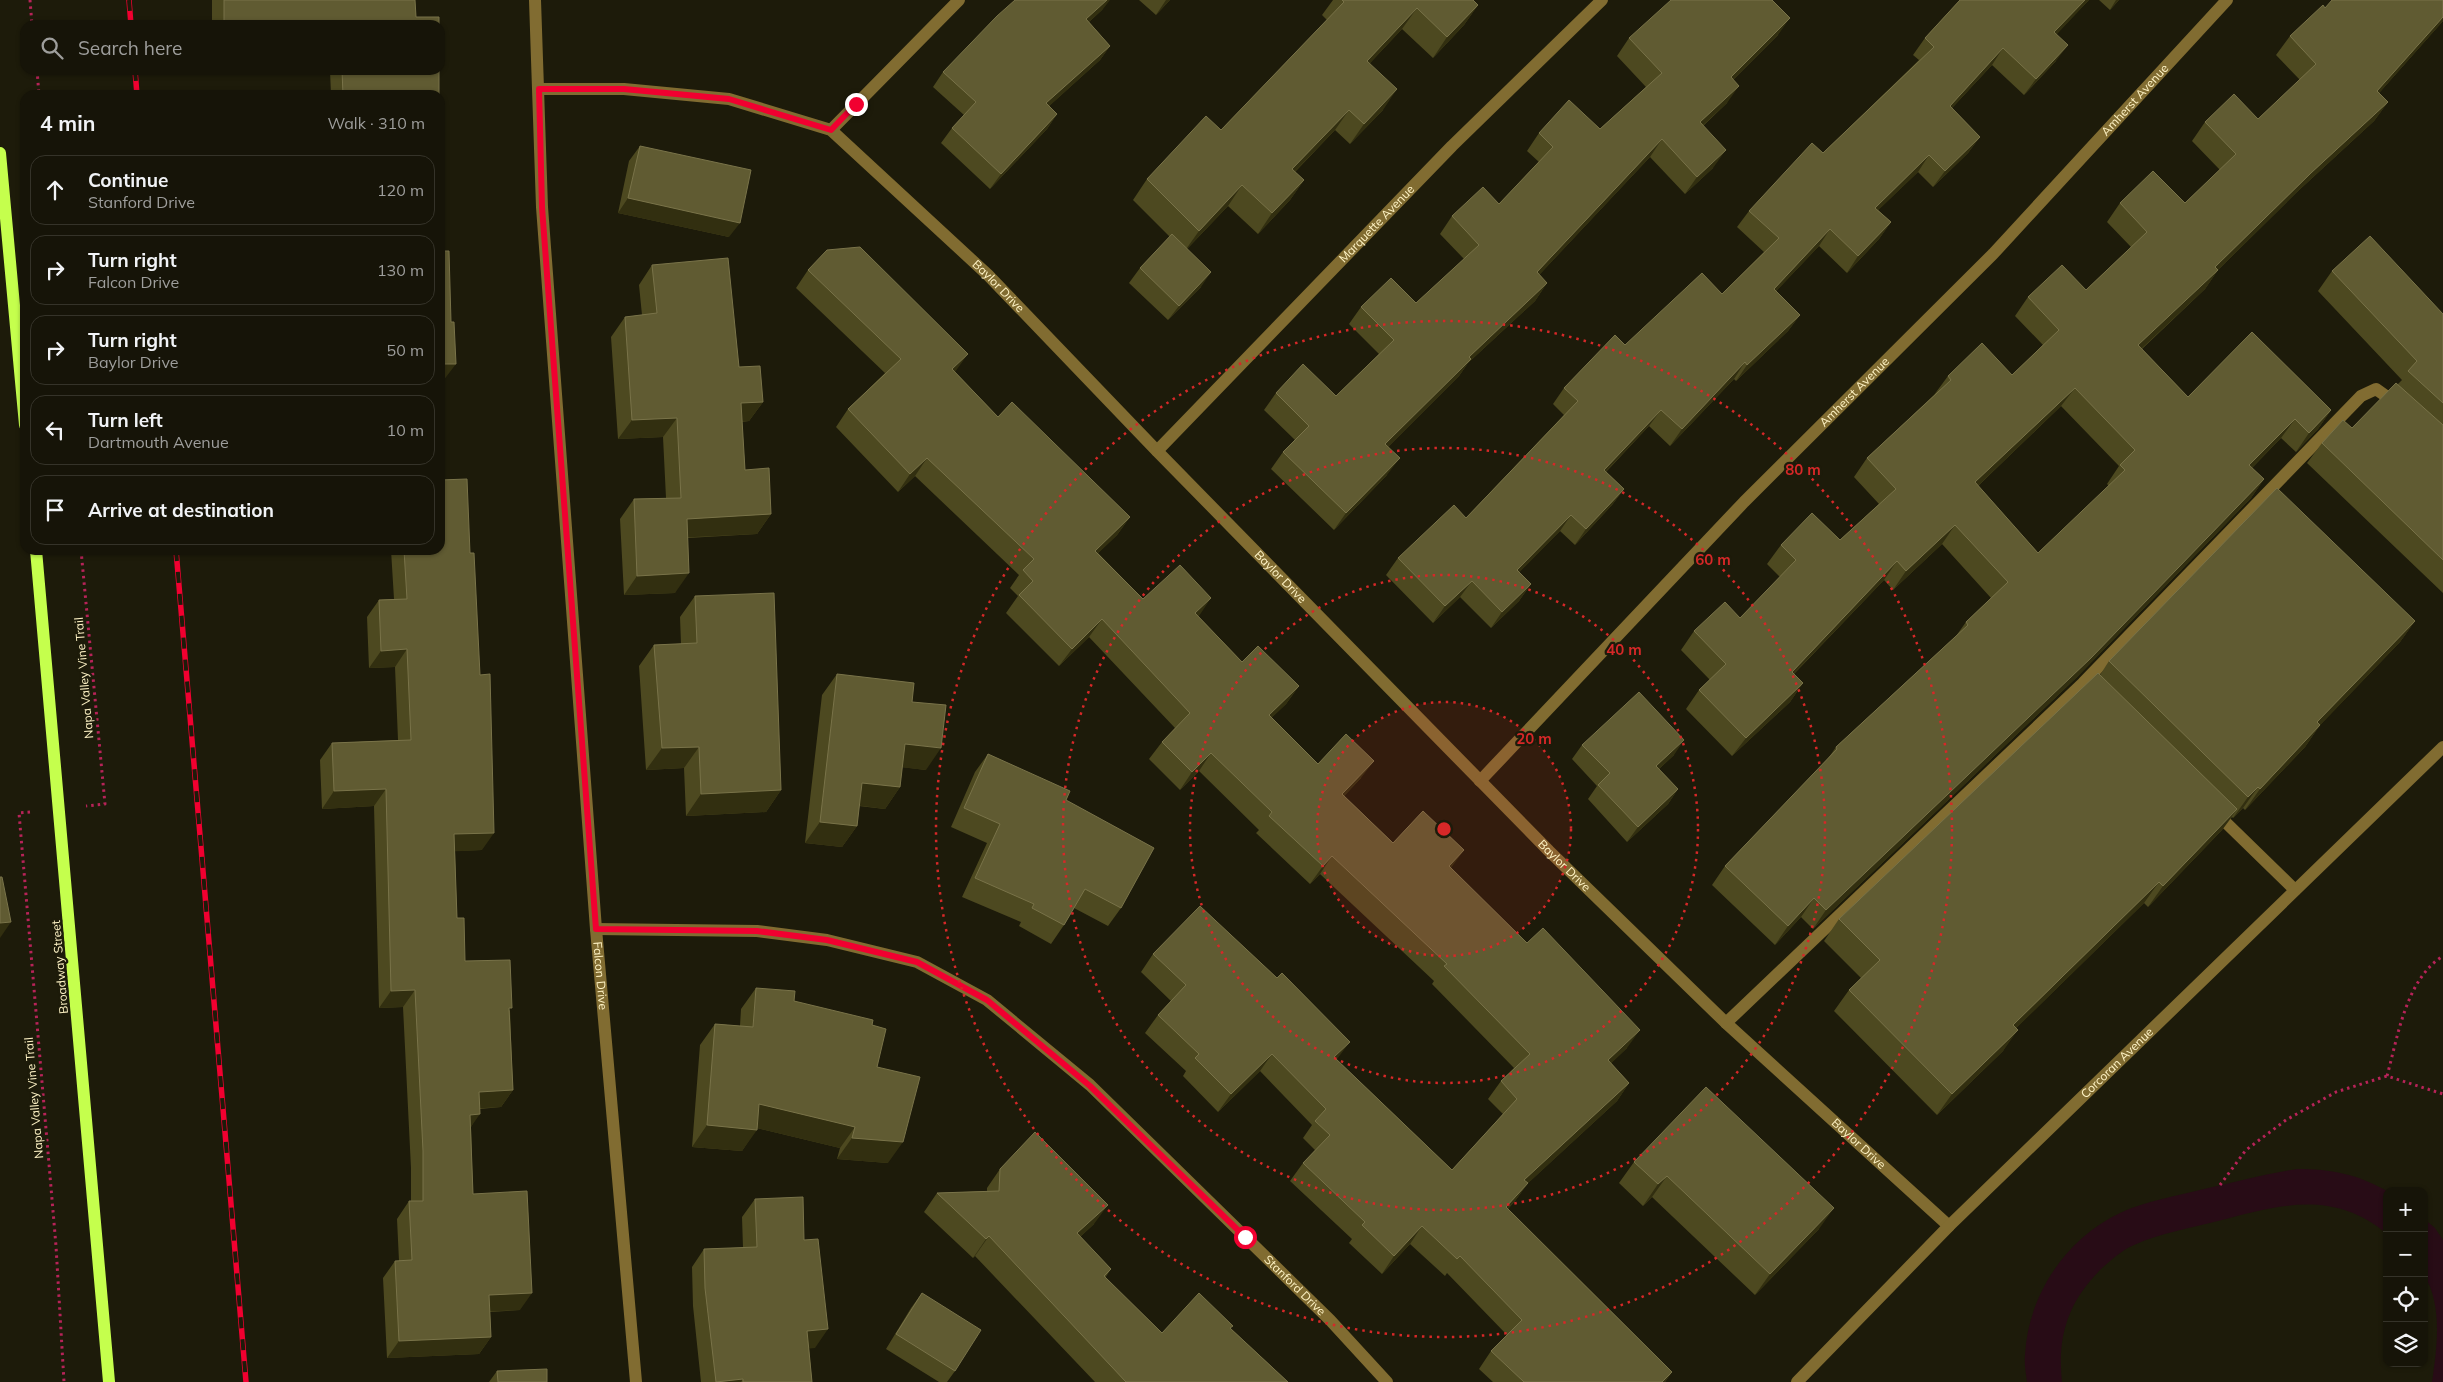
<!DOCTYPE html>
<meta charset="utf-8">
<style>
body{margin:0;font-family:Mulish,sans-serif;background:#232116;color:#f1f3f6}
.controls{position:absolute;right:15px;bottom:15px;display:grid;overflow:hidden;border-radius:10px;box-shadow:0 1px 4px #0004}
.controls button{width:45px;height:45px;display:grid;place-items:center;padding:0;border:0;border-bottom:1px solid #353329;background:#161408;color:#f1f3f6;font:25px sans-serif}
.stop{position:absolute;width:15px;height:15px;margin:-11px;border:4px solid #f10030;border-radius:50%;background:#fff}
.stop.end{background:#f10030;border-color:#fff;box-shadow:0 1px 5px #0008}
.list{margin:0;padding:0;list-style:none}
h2{display:flex;justify-content:space-between;align-items:center;height:65px;margin:0;padding:0 20px;font-size:21px}
h2 small{font-size:16px;font-weight:400;color:#9e9e9c}
.list li{display:grid;grid-template-columns:32px 1fr auto;gap:15px;align-items:center;box-sizing:border-box;height:70px;margin:0 10px 10px;padding:0 10px;border:1px solid #353329;border-radius:15px}
.list b{display:block;font-size:19px;white-space:nowrap}
.list p{margin:0;font-size:16px;white-space:nowrap;color:#9e9e9c}
.list em{font-size:16px;font-style:normal;color:#9e9e9c}
.icon{flex:none;width:28px;height:28px;fill:none;stroke:currentColor;stroke-width:2;stroke-linecap:round;stroke-linejoin:round}
.map{position:relative;flex:none;width:2443px;height:1382px;overflow:hidden}
.search{position:absolute;background:#161408;box-shadow:0 1px 4px #0004;left:20px;top:20px;width:425px;height:55px;display:flex;align-items:center;gap:12px;box-sizing:border-box;padding:0 18px;border-radius:15px;color:#9e9e9c;font-size:19px}
.panel{position:absolute;background:#161408;box-shadow:0 1px 4px #0004;left:20px;top:90px;width:425px;height:465px;border-radius:15px}
.map>svg:first-child{display:block}
</style>
<div class="map">
<svg width="2443" height="1382" viewBox="0 0 2443 1382">
<rect width="100%" height="100%" fill="#1d1b0a"/>
<path fill="#280c16" d="M 2297,1169 C 2331,1169 2357,1174 2387,1191 L 2387,1234 C 2333,1189 2279,1205 2218,1221 C 2191,1228 2160,1233 2134,1245 C 2122,1250 2111,1260 2101,1269 C 2068,1302 2057,1336 2062,1382 L 2027,1382 C 2026,1373 2024,1364 2025,1355 C 2028,1296 2065,1239 2120,1213 C 2145,1201 2177,1196 2204,1189 C 2235,1182 2265,1174 2297,1169 Z
M 2424,1219 L 2435,1228 L 2443,1240 L 2443,1382 L 2432,1382 C 2437,1348 2443,1305 2424,1275 Z"/>
<g fill="none" stroke-linecap="round" stroke-linejoin="round">
<path stroke="#b72358" stroke-width="3" stroke-dasharray="2.5 4" stroke-linecap="butt" d="M 30,0 L 32,25
M 37,70 L 39,95
M 81,550 L 105,804 L 86,806
M 30,812 L 19,813 L 56,1246 L 64,1382
M 2387,1076 C 2398,1036 2406,979 2443,956
M 2220,1185 L 2246,1150 L 2286,1120 L 2336,1092 L 2387,1076 L 2443,1094"/>
<g stroke="#816c31" stroke-width="12">
<path id="s1" d="M 535,0 L 542,207 L 596,929 L 636,1382"/>
<path id="s2" d="M 539,89 L 624,89 L 729,99 L 831,130 L 988,275 L 1157,451 L 1549,851 L 1726,1023 L 1949,1226"/>
<path d="M 831,130 L 959,0"/>
<path id="s3" d="M 1157,451 L 1452,146 L 1602,0"/>
<path id="s4" d="M 1480,781 L 1744,502 L 1993,254 L 2227,0"/>
<path d="M 2215,812 L 2295,890"/>
<path id="s5" d="M 596,929 L 757,931 L 827,940 L 917,962 L 987,1000 L 1090,1085 L 1330,1320 L 1387,1382"/>
<path d="M 1726,1023 L 2083,683 L 2361,396 L 2376,389 L 2397,404"/>
<path id="s6" d="M 1797,1382 L 1949,1226 L 2443,747"/>
</g>
<path stroke="#c5ff4d" stroke-width="12" d="M 0,153 L 25,425
M 36,550 L 109,1382"/>
<g stroke="#f10030" stroke-width="5.5">
<path id="rail" d="M 129,0 L 131,25
M 135,70 L 137,95
M 176,550 L 246,1382"/>
</g>
<use href="#rail" stroke="#1d1b0a" stroke-width="4" stroke-dasharray="11" stroke-linecap="butt"/>
</g>
<path fill="#4d4920" fill-rule="evenodd" d="M 212,0 L 415,0 L 416,17 L 439,25 L 212,25 Z
M 1139,0 L 1170,0 L 1156,15 Z
M 1333,0 L 1473,0 L 1478,5 L 1464,25 L 1433,58 L 1402,29 L 1370,63 L 1383,110 L 1350,144 L 1335,130 L 1295,172 L 1304,180 L 1290,200 L 1258,234 L 1228,206 L 1187,249 L 1201,287 L 1168,320 L 1129,283 L 1140,268 L 1170,237 L 1133,200 L 1147,179 L 1221,130 L 1327,20 L 1322,15 Z
M 1960,0 L 2089,0 L 2056,34 L 2056,61 L 2024,95 L 1992,65 L 1952,108 L 1980,137 L 1968,153 L 1933,187 L 1918,172 L 1878,210 L 1891,222 L 1879,239 L 1847,273 L 1819,246 L 1776,291 L 1800,315 L 1788,331 L 1736,381 L 1734,379 L 1670,446 L 1649,426 L 1606,472 L 1624,489 L 1612,505 L 1575,545 L 1560,531 L 1519,572 L 1531,584 L 1519,601 L 1491,628 L 1460,597 L 1433,623 L 1386,575 L 1398,558 L 1466,518 L 1564,415 L 1553,404 L 1564,388 L 1625,345 L 1722,294 L 1764,252 L 1737,227 L 1749,211 L 1823,153 L 1919,60 L 1913,55 L 1925,38 Z
M 2099,0 L 2119,0 L 2110,10 Z
M 2443,0 L 2443,21 L 2379,93 L 2388,102 L 2374,121 L 2297,192 L 2218,270 L 2205,289 L 2142,349 L 2188,397 L 2331,410 L 2318,429 L 2296,452 L 2281,438 L 2252,468 L 2264,479 L 2251,498 L 2077,677 L 1813,929 L 1801,917 L 1775,945 L 1712,885 L 1725,866 L 1827,760 L 1836,747 L 1956,636 L 1966,622 L 1991,598 L 1942,544 L 1893,590 L 1884,580 L 1794,674 L 1803,683 L 1790,702 L 1732,756 L 1686,709 L 1699,690 L 1710,680 L 1681,650 L 1694,631 L 1740,618 L 1780,577 L 1767,564 L 1781,545 L 1840,540 L 1879,504 L 1854,477 L 1867,458 L 1934,395 L 1948,376 L 2012,375 L 2043,345 L 2015,316 L 2028,297 L 2086,290 L 2131,247 L 2107,222 L 2120,203 L 2185,203 L 2220,170 L 2192,141 L 2205,122 L 2258,119 L 2300,80 L 2276,55 L 2290,36 L 2325,8 ZM 2061,406 L 2119,466 L 2107,484 L 2109,486 L 2038,553 L 1978,486 Z
M 1103,9 L 1089,22 L 1110,46 L 1100,60 L 1049,106 L 1057,114 L 1047,129 L 990,189 L 941,143 L 952,128 L 964,115 L 933,87 L 943,72 Z
M 1778,35 L 1733,80 L 1727,103 L 1703,126 L 1713,168 L 1685,194 L 1650,157 L 1539,275 L 1547,283 L 1535,301 L 1468,363 L 1459,376 L 1388,447 L 1387,475 L 1334,530 L 1271,469 L 1283,452 L 1295,440 L 1264,410 L 1276,393 L 1336,396 L 1379,354 L 1349,324 L 1361,307 L 1416,303 L 1464,259 L 1440,234 L 1452,216 L 1499,204 L 1539,162 L 1527,151 L 1539,133 L 1600,129 L 1646,87 L 1617,56 L 1629,38 Z
M 330,70 L 439,70 L 439,95 L 331,95 Z
M 640,146 L 729,237 L 618,213 L 629,161 Z
M 652,265 L 739,367 L 763,402 L 749,421 L 742,422 L 745,470 L 771,514 L 757,534 L 688,538 L 675,593 L 624,595 L 620,519 L 634,499 L 666,498 L 663,437 L 618,439 L 611,337 L 625,317 L 642,315 L 639,285 Z
M 808,270 L 955,372 L 998,417 L 1130,517 L 1117,535 L 1098,553 L 1143,599 L 1198,616 L 1242,662 L 1299,686 L 1286,704 L 1271,718 L 1318,764 L 1361,778 L 1344,796 L 1393,843 L 1451,868 L 1627,1048 L 1611,1063 L 1629,1083 L 1617,1101 L 1528,1183 L 1515,1201 L 1508,1209 L 1672,1372 L 1665,1382 L 1493,1382 L 1479,1369 L 1491,1351 L 1507,1335 L 1447,1273 L 1445,1276 L 1410,1244 L 1382,1274 L 1349,1243 L 1352,1239 L 1290,1181 L 1303,1163 L 1315,1150 L 1303,1138 L 1312,1125 L 1260,1071 L 1218,1112 L 1183,1076 L 1186,1071 L 1145,1033 L 1158,1015 L 1171,1001 L 1141,972 L 1153,954 L 1337,1060 L 1452,1170 L 1503,1114 L 1488,1099 L 1501,1081 L 1514,1068 L 1432,984 L 1434,981 L 1320,874 L 1310,884 L 1256,833 L 1259,830 L 1199,771 L 1180,790 L 1149,759 L 1162,742 L 1175,728 L 1089,637 L 1059,666 L 1006,613 L 1018,596 L 1010,588 L 1019,575 L 915,476 L 898,492 L 836,427 L 848,409 L 885,373 L 796,288 Z
M 2332,271 L 2443,314 L 2443,593 L 2307,463 L 2322,443 L 2352,428 L 2398,384 L 2402,380 L 2318,291 Z
M 391,550 L 440,550 L 482,850 L 455,851 L 457,918 L 465,961 L 510,1011 L 513,1090 L 501,1107 L 480,1109 L 471,1127 L 473,1194 L 520,1310 L 490,1312 L 491,1337 L 479,1354 L 387,1358 L 383,1278 L 395,1261 L 399,1261 L 397,1219 L 409,1201 L 411,1201 L 411,1168 L 403,1007 L 379,1008 L 374,806 L 322,809 L 320,760 L 332,743 L 398,740 L 395,667 L 369,668 L 367,617 L 379,600 L 394,599 Z
M 695,596 L 781,790 L 766,812 L 686,816 L 684,768 L 646,770 L 639,666 L 654,645 L 681,644 L 680,617 Z
M 2415,621 L 2400,642 L 2320,725 L 2305,747 L 2245,810 L 2243,808 L 2233,818 L 2232,817 L 2222,830 L 2148,907 L 2144,903 L 2016,1028 L 2003,1051 L 1937,1115 L 1834,1011 L 1849,990 L 1861,978 L 1824,941 L 1839,919 L 2100,675 L 2109,661 Z
M 837,674 L 912,702 L 926,770 L 902,767 L 900,787 L 885,809 L 859,806 L 857,826 L 842,847 L 805,843 L 822,695 Z
M 1582,745 L 1674,755 L 1659,769 L 1678,789 L 1668,804 L 1627,842 L 1588,799 L 1597,786 L 1572,759 Z
M 988,754 L 1066,800 L 1121,908 L 1108,926 L 1074,908 L 1064,925 L 1051,944 L 1019,926 L 1021,922 L 962,897 L 987,843 L 951,827 L 975,772 Z
M 756,988 L 794,1001 L 872,1025 L 888,1163 L 837,1159 L 840,1148 L 757,1128 L 742,1151 L 692,1147 L 700,1045 L 715,1024 L 740,1026 L 741,1009 Z
M 1634,1162 L 1819,1229 L 1755,1295 L 1652,1197 L 1643,1206 L 1619,1183 Z
M 1000,1169 L 1094,1224 L 1080,1237 L 1111,1269 L 1105,1278 L 1162,1333 L 1231,1329 L 1288,1382 L 1095,1382 L 975,1256 L 973,1258 L 924,1212 L 937,1193 L 987,1191 L 987,1188 Z
M 755,1199 L 804,1240 L 815,1348 L 809,1348 L 812,1382 L 701,1382 L 693,1306 L 692,1267 L 704,1249 L 743,1248 L 742,1217 Z
M 922,1293 L 955,1371 L 947,1382 L 939,1382 L 886,1349 L 911,1308 Z
M 497,1371 L 547,1382 L 489,1382 Z"/>
<path fill="#322f10" d="M 1107,0 L 1110,0 L 1103,9 L 1076,34 L 1086,19 Z
M 1166,0 L 1170,0 L 1156,15 Z
M 2085,0 L 2089,0 L 2043,49 L 2054,32 Z
M 2116,0 L 2119,0 L 2110,10 Z
M 1478,5 L 1464,25 L 1433,58 L 1447,37 Z
M 1417,8 L 1402,29 L 1353,81 L 1367,61 Z
M 2443,17 L 2443,21 L 2364,110 L 2377,91 Z
M 1790,18 L 1778,35 L 1719,94 L 1731,77 Z
M 2068,45 L 2056,61 L 2024,95 L 2036,79 Z
M 1110,46 L 1100,60 L 1036,118 L 1046,103 Z
M 2003,48 L 1992,65 L 1938,123 L 1950,106 Z
M 1739,86 L 1727,103 L 1688,139 L 1700,122 Z
M 1397,89 L 1383,110 L 1350,144 L 1364,124 Z
M 2388,102 L 2374,121 L 2297,192 L 2218,270 L 2205,289 L 2125,364 L 2138,345 L 2215,267 L 2311,173 Z
M 1349,110 L 1335,130 L 1278,189 L 1292,169 Z
M 1057,114 L 1047,129 L 990,189 L 1001,174 Z
M 1980,137 L 1968,153 L 1933,187 L 1945,171 Z
M 1662,139 L 1650,157 L 1525,290 L 1537,272 Z
M 1726,150 L 1713,168 L 1685,194 L 1697,177 Z
M 1929,155 L 1918,172 L 1864,224 L 1875,208 Z
M 1304,180 L 1290,200 L 1258,234 L 1272,213 Z
M 1242,185 L 1228,206 L 1184,252 L 1199,231 Z
M 628,198 L 740,223 L 729,237 L 618,213 Z
M 1891,222 L 1879,239 L 1847,273 L 1858,256 Z
M 1830,229 L 1819,246 L 1763,305 L 1774,289 Z
M 1211,272 L 1201,287 L 1168,320 L 1179,306 Z
M 1547,283 L 1535,301 L 1468,363 L 1459,376 L 1373,462 L 1385,444 L 1469,357 Z
M 1800,315 L 1788,331 L 1736,381 L 1747,365 Z
M 968,354 L 955,372 L 939,387 L 952,369 Z
M 1745,362 L 1734,379 L 1670,446 L 1682,429 Z
M 440,364 L 456,364 L 443,381 L 440,381 Z
M 2075,388 L 2061,406 L 1962,501 L 1975,482 Z
M 763,402 L 749,421 L 728,423 L 741,403 Z
M 1661,410 L 1649,426 L 1592,486 L 1604,470 Z
M 2331,410 L 2318,429 L 2296,452 L 2309,433 Z
M 677,418 L 663,437 L 618,439 L 632,420 Z
M 2295,419 L 2281,438 L 2236,484 L 2249,465 Z
M 927,458 L 915,476 L 898,492 L 910,474 Z
M 1400,458 L 1387,475 L 1334,530 L 1346,513 Z
M 2264,479 L 2251,498 L 2077,677 L 1813,929 L 1826,910 Z
M 1624,489 L 1612,505 L 1575,545 L 1586,529 Z
M 771,514 L 757,534 L 673,538 L 687,519 Z
M 1571,515 L 1560,531 L 1505,587 L 1517,570 Z
M 1130,517 L 1117,535 L 1083,568 L 1095,551 Z
M 1955,525 L 1942,544 L 1893,590 L 1906,571 Z
M 1897,561 L 1884,580 L 1778,690 L 1792,672 Z
M 689,573 L 675,593 L 624,595 L 637,576 Z
M 1472,581 L 1460,597 L 1433,623 L 1445,606 Z
M 1531,584 L 1519,601 L 1491,628 L 1502,612 Z
M 1211,598 L 1199,616 L 1183,630 L 1195,613 Z
M 1102,619 L 1089,637 L 1059,666 L 1072,649 Z
M 2415,621 L 2400,642 L 2302,744 L 2317,722 Z
M 407,649 L 395,667 L 369,668 L 381,651 Z
M 1803,683 L 1790,702 L 1732,756 L 1746,738 Z
M 1299,686 L 1286,704 L 1256,733 L 1269,715 Z
M 2320,725 L 2305,747 L 2245,810 L 2260,789 Z
M 1684,740 L 1674,755 L 1646,781 L 1656,766 Z
M 905,744 L 941,748 L 926,770 L 890,766 Z
M 699,747 L 684,768 L 646,770 L 662,748 Z
M 1211,753 L 1199,771 L 1180,790 L 1192,772 Z
M 1374,761 L 1361,778 L 1330,811 L 1342,794 Z
M 862,783 L 900,787 L 885,809 L 847,804 Z
M 2258,787 L 2243,808 L 2233,818 L 2248,797 Z
M 386,789 L 374,806 L 322,809 L 334,791 Z
M 1678,789 L 1668,804 L 1627,842 L 1638,827 Z
M 781,790 L 766,812 L 686,816 L 701,794 Z
M 2237,809 L 2222,830 L 2148,907 L 2163,886 Z
M 820,822 L 857,826 L 842,847 L 805,843 Z
M 494,833 L 482,850 L 442,852 L 454,834 Z
M 1464,850 L 1451,868 L 1449,866 Z
M 1332,856 L 1320,874 L 1310,884 L 1323,866 Z
M 2159,882 L 2144,903 L 1998,1046 L 2013,1025 Z
M 1814,898 L 1801,917 L 1775,945 L 1788,926 Z
M 11,922 L 0,938 L 0,923 Z
M 415,990 L 403,1007 L 379,1008 L 391,991 Z
M 1640,1030 L 1627,1048 L 1596,1078 L 1608,1060 Z
M 2018,1030 L 2003,1051 L 1937,1115 L 1952,1094 Z
M 1350,1042 L 1337,1059 L 1334,1057 Z
M 1272,1054 L 1260,1071 L 1218,1112 L 1231,1094 Z
M 1629,1083 L 1617,1101 L 1512,1198 L 1524,1180 Z
M 513,1090 L 501,1107 L 467,1109 L 479,1092 Z
M 759,1104 L 855,1127 L 840,1148 L 744,1125 Z
M 480,1114 L 468,1131 L 470,1115 Z
M 707,1125 L 757,1130 L 742,1151 L 692,1147 Z
M 852,1138 L 903,1142 L 888,1163 L 837,1159 Z
M 1667,1176 L 1652,1197 L 1643,1206 L 1658,1184 Z
M 1528,1183 L 1515,1201 L 1493,1224 L 1506,1207 Z
M 1108,1205 L 1094,1224 L 1064,1252 L 1077,1233 Z
M 1834,1208 L 1819,1229 L 1755,1295 L 1770,1274 Z
M 1422,1226 L 1410,1244 L 1382,1274 L 1394,1256 Z
M 989,1236 L 975,1256 L 973,1258 L 986,1239 Z
M 532,1293 L 520,1310 L 477,1312 L 489,1295 Z
M 828,1329 L 815,1348 L 794,1350 L 807,1331 Z
M 491,1337 L 479,1354 L 387,1358 L 399,1341 Z
M 1672,1372 L 1665,1382 L 1662,1382 Z
M 743,1379 L 741,1382 L 721,1382 Z"/>
<path fill="#605b32" stroke="#797349" fill-rule="evenodd" d="M 224,0 L 415,0 L 416,17 L 439,17 L 439,25 L 224,25 Z
M 1015,0 L 1107,0 L 1086,19 L 1110,46 L 1046,103 L 1057,114 L 1001,174 L 952,128 L 976,102 L 943,72 L 997,16 Z
M 1342,0 L 1473,0 L 1478,5 L 1447,37 L 1417,8 L 1367,61 L 1397,89 L 1364,124 L 1349,110 L 1292,169 L 1304,180 L 1272,213 L 1242,185 L 1199,231 L 1147,179 L 1206,116 L 1221,130 L 1344,2 Z
M 1671,0 L 1772,0 L 1790,18 L 1731,77 L 1739,86 L 1700,122 L 1726,150 L 1697,177 L 1662,139 L 1537,272 L 1547,283 L 1469,357 L 1471,359 L 1385,444 L 1400,458 L 1346,513 L 1283,452 L 1309,426 L 1276,393 L 1303,364 L 1336,396 L 1394,340 L 1361,307 L 1391,278 L 1416,303 L 1479,245 L 1452,216 L 1483,187 L 1499,204 L 1553,147 L 1539,133 L 1569,100 L 1600,129 L 1662,73 L 1629,38 Z
M 1960,0 L 2085,0 L 2054,32 L 2068,45 L 2036,79 L 2003,48 L 1950,106 L 1980,137 L 1945,171 L 1929,155 L 1875,208 L 1891,222 L 1858,256 L 1830,229 L 1774,289 L 1800,315 L 1747,365 L 1745,362 L 1682,429 L 1661,410 L 1604,470 L 1624,489 L 1586,529 L 1571,515 L 1517,570 L 1531,584 L 1502,612 L 1472,581 L 1445,606 L 1398,558 L 1454,505 L 1466,518 L 1578,401 L 1564,388 L 1615,335 L 1625,345 L 1702,273 L 1722,294 L 1779,238 L 1749,211 L 1812,143 L 1823,153 L 1934,47 L 1925,38 Z
M 2332,0 L 2443,0 L 2443,17 L 2377,91 L 2388,102 L 2311,173 L 2215,267 L 2218,270 L 2138,345 L 2188,397 L 2252,332 L 2331,410 L 2309,433 L 2295,419 L 2249,465 L 2264,479 L 2091,658 L 1826,910 L 1814,898 L 1788,926 L 1725,866 L 1837,749 L 1836,747 L 1968,625 L 1966,622 L 2008,582 L 1955,525 L 1906,571 L 1897,561 L 1792,672 L 1803,683 L 1746,738 L 1699,690 L 1726,664 L 1694,631 L 1725,602 L 1740,618 L 1796,560 L 1781,545 L 1812,513 L 1840,540 L 1896,489 L 1867,458 L 1951,380 L 1948,376 L 1982,343 L 2012,375 L 2059,330 L 2028,297 L 2062,265 L 2086,290 L 2147,232 L 2120,203 L 2153,171 L 2185,203 L 2236,154 L 2205,122 L 2234,94 L 2258,119 L 2316,64 L 2290,36 L 2323,5 L 2325,8 ZM 2075,388 L 2135,450 L 2120,465 L 2125,470 L 2038,553 L 1975,482 Z
M 342,70 L 439,70 L 439,95 L 343,95 Z
M 640,146 L 751,170 L 740,223 L 628,198 Z
M 1172,234 L 1211,272 L 1179,306 L 1140,268 Z
M 2370,236 L 2443,314 L 2443,403 L 2408,371 L 2417,361 L 2332,271 Z
M 860,247 L 968,354 L 952,369 L 998,417 L 1012,402 L 1130,517 L 1095,551 L 1143,599 L 1180,565 L 1211,598 L 1195,613 L 1242,662 L 1258,646 L 1299,686 L 1269,715 L 1318,764 L 1346,734 L 1374,761 L 1342,794 L 1393,843 L 1423,811 L 1464,850 L 1449,866 L 1527,943 L 1543,928 L 1640,1030 L 1608,1060 L 1629,1083 L 1524,1180 L 1528,1183 L 1506,1207 L 1672,1372 L 1662,1382 L 1524,1382 L 1491,1351 L 1522,1320 L 1460,1256 L 1457,1259 L 1422,1226 L 1394,1256 L 1362,1225 L 1365,1222 L 1303,1163 L 1330,1135 L 1315,1121 L 1326,1109 L 1272,1054 L 1231,1094 L 1195,1058 L 1199,1054 L 1158,1015 L 1186,985 L 1153,954 L 1200,906 L 1277,978 L 1282,973 L 1350,1042 L 1334,1057 L 1452,1170 L 1517,1099 L 1501,1081 L 1530,1054 L 1444,966 L 1447,964 L 1332,856 L 1323,866 L 1269,816 L 1272,812 L 1211,753 L 1192,772 L 1162,742 L 1190,713 L 1102,619 L 1072,649 L 1019,595 L 1033,581 L 1023,570 L 1034,559 L 927,458 L 910,474 L 848,409 L 901,359 L 808,270 L 827,250 Z
M 440,251 L 449,251 L 451,322 L 454,322 L 456,364 L 440,364 Z
M 728,258 L 739,367 L 760,366 L 763,402 L 741,403 L 745,470 L 769,468 L 771,514 L 687,519 L 689,573 L 637,576 L 634,499 L 681,498 L 677,418 L 632,420 L 625,317 L 657,313 L 652,265 Z
M 2396,383 L 2443,425 L 2443,560 L 2322,443 L 2343,420 L 2352,428 Z
M 467,479 L 470,553 L 474,553 L 480,675 L 490,674 L 494,833 L 454,834 L 457,918 L 464,918 L 465,961 L 510,960 L 512,1008 L 509,1008 L 513,1090 L 479,1092 L 480,1114 L 470,1115 L 473,1194 L 527,1191 L 532,1293 L 489,1295 L 491,1337 L 399,1341 L 395,1261 L 412,1260 L 409,1201 L 423,1201 L 423,1151 L 415,990 L 391,991 L 386,789 L 334,791 L 332,743 L 411,740 L 407,649 L 381,651 L 379,600 L 407,599 L 404,550 L 440,550 L 440,480 Z
M 2277,488 L 2415,621 L 2317,722 L 2320,725 L 2260,789 L 2258,787 L 2248,797 L 2109,661 Z
M 774,593 L 781,790 L 701,794 L 699,747 L 662,748 L 654,645 L 697,643 L 695,596 Z
M 2098,673 L 2237,809 L 2163,886 L 2159,882 L 2013,1025 L 2018,1030 L 1952,1094 L 1849,990 L 1880,960 L 1839,919 Z
M 837,674 L 914,683 L 912,702 L 946,705 L 941,748 L 905,744 L 900,787 L 862,783 L 857,826 L 820,822 Z
M 1639,692 L 1684,740 L 1656,766 L 1678,789 L 1638,827 L 1598,785 L 1610,773 L 1582,745 Z
M 988,754 L 1070,791 L 1066,800 L 1154,848 L 1121,908 L 1085,889 L 1064,925 L 1032,908 L 1034,904 L 975,878 L 1000,824 L 964,808 Z
M 0,877 L 2,877 L 11,922 L 0,923 Z
M 756,988 L 795,991 L 794,1001 L 873,1020 L 872,1025 L 886,1029 L 877,1067 L 920,1077 L 903,1142 L 852,1138 L 855,1127 L 759,1104 L 757,1130 L 707,1125 L 715,1024 L 753,1027 Z
M 1706,1087 L 1834,1208 L 1770,1274 L 1667,1176 L 1658,1184 L 1634,1162 Z
M 1035,1132 L 1108,1205 L 1077,1233 L 1111,1269 L 1104,1276 L 1162,1333 L 1199,1293 L 1233,1326 L 1230,1328 L 1288,1382 L 1126,1382 L 989,1236 L 986,1239 L 937,1193 L 999,1191 L 1000,1169 Z
M 803,1197 L 804,1240 L 818,1239 L 828,1329 L 807,1331 L 812,1382 L 743,1382 L 743,1379 L 716,1382 L 705,1288 L 704,1249 L 757,1247 L 755,1199 Z
M 922,1293 L 981,1330 L 955,1371 L 896,1334 Z
M 547,1369 L 547,1382 L 498,1382 L 497,1371 Z"/>
<g fill="none" stroke-linecap="round" stroke-linejoin="round">
<path stroke="#f10030" stroke-width="6" d="M 856,104 L 831,130 L 729,99 L 624,89 L 539,89 L 542,207 L 596,929 L 757,931 L 827,940 L 917,962 L 987,1000 L 1090,1086 L 1245,1237"/>
</g>
<circle cx="1444" cy="829" r="127" fill="#d62828" fill-opacity=".12"/>
<g fill="none" stroke="#d62828" stroke-width="2.5" stroke-dasharray="2.5 5">
<circle cx="1444" cy="829" r="127"/>
<circle cx="1444" cy="829" r="254"/>
<circle cx="1444" cy="829" r="381"/>
<circle cx="1444" cy="829" r="508"/>
</g>
<g text-anchor="middle" stroke-width="4.5" stroke-linejoin="round" paint-order="stroke">
<g font-size="12" fill="#fff4c6" stroke="#1d1b0a">
<text dy="4" stroke="none"><textPath href="#s4" startOffset="945">Amherst Avenue</textPath></text>
<text dy="4" stroke="none"><textPath href="#s3" startOffset="316">Marquette Avenue</textPath></text>
<text dy="4" stroke="none"><textPath href="#s2" startOffset="526">Baylor Drive</textPath></text>
<text dy="4" stroke="none"><textPath href="#s4" startOffset="540">Amherst Avenue</textPath></text>
<text dy="4" stroke="none"><textPath href="#s2" startOffset="931">Baylor Drive</textPath></text>
<text transform="translate(84 678) rotate(-95)" y="4">Napa Valley Vine Trail</text>
<text dy="4" stroke="none"><textPath href="#s2" startOffset="1336">Baylor Drive</textPath></text>
<text transform="translate(60 967) rotate(-95)" y="4">Broadway Street</text>
<text dy="4" stroke="none"><textPath href="#s1" startOffset="978">Falcon Drive</textPath></text>
<text dy="4" stroke="none"><textPath href="#s6" startOffset="452">Corcoran Avenue</textPath></text>
<text transform="translate(34 1098) rotate(-95)" y="4">Napa Valley Vine Trail</text>
<text dy="4" stroke="none"><textPath href="#s2" startOffset="1741">Baylor Drive</textPath></text>
<text dy="4" stroke="none"><textPath href="#s5" startOffset="824">Stanford Drive</textPath></text>
</g>
</g>
<circle cx="1444" cy="829" r="8" fill="#d62828" stroke="#1d1b0a" stroke-width="2.5"/>
<g font-size="15" text-anchor="middle" font-weight="bold" fill="#d62828" stroke="#1d1b0a" stroke-width="4.5" stroke-linejoin="round" paint-order="stroke">
<text x="1803" y="475">80 m</text>
<text x="1713" y="565">60 m</text>
<text x="1624" y="655">40 m</text>
<text x="1534" y="744">20 m</text>
</g>
</svg>
<div class="controls">
<button>+</button>
<button>−</button>
<button><svg class="icon" aria-label="locate" viewBox="0 0 24 24"><circle cx="12" cy="12" r="6"/><path d="M12 2v4M12 18v4M2 12h4M18 12h4"/></svg></button>
<button><svg class="icon" aria-label="layers" viewBox="0 0 24 24"><path d="M12 4l9 5-9 5-9-5zM3 14l9 5 9-5"/></svg></button>
</div>
<div class="stop" style="left:1245px;top:1237px"></div>
<div class="stop end" style="left:856px;top:104px"></div>
<div class="search"><svg class="icon" aria-label="search" viewBox="0 0 24 24"><circle cx="10" cy="10" r="6"/><path d="M15 15l6 6"/></svg>Search here</div>
<section class="panel">
<h2>4 min<small>Walk · 310 m</small></h2>
<ul class="list">
<li><svg class="icon" aria-label="ahead" viewBox="0 0 24 24"><path d="M12 20V5M6 11l6-6 6 6"/></svg><div><b>Continue</b><p>Stanford Drive</p></div><em>120 m</em></li>
<li><svg class="icon" aria-label="right" viewBox="0 0 24 24"><path d="M7 20v-9h11M14 6l5 5-5 5"/></svg><div><b>Turn right</b><p>Falcon Drive</p></div><em>130 m</em></li>
<li><svg class="icon" aria-label="right" viewBox="0 0 24 24"><path d="M7 20v-9h11M14 6l5 5-5 5"/></svg><div><b>Turn right</b><p>Baylor Drive</p></div><em>50 m</em></li>
<li><svg class="icon" aria-label="left" viewBox="0 0 24 24"><path d="M17 20v-9H6M10 6l-5 5 5 5"/></svg><div><b>Turn left</b><p>Dartmouth Avenue</p></div><em>10 m</em></li>
<li><svg class="icon" aria-label="arrive" viewBox="0 0 24 24"><path d="M6 21V4h12l-3 4 3 4H6"/></svg><div><b>Arrive at destination</b></div></li>
</ul>
</section>
</div>
